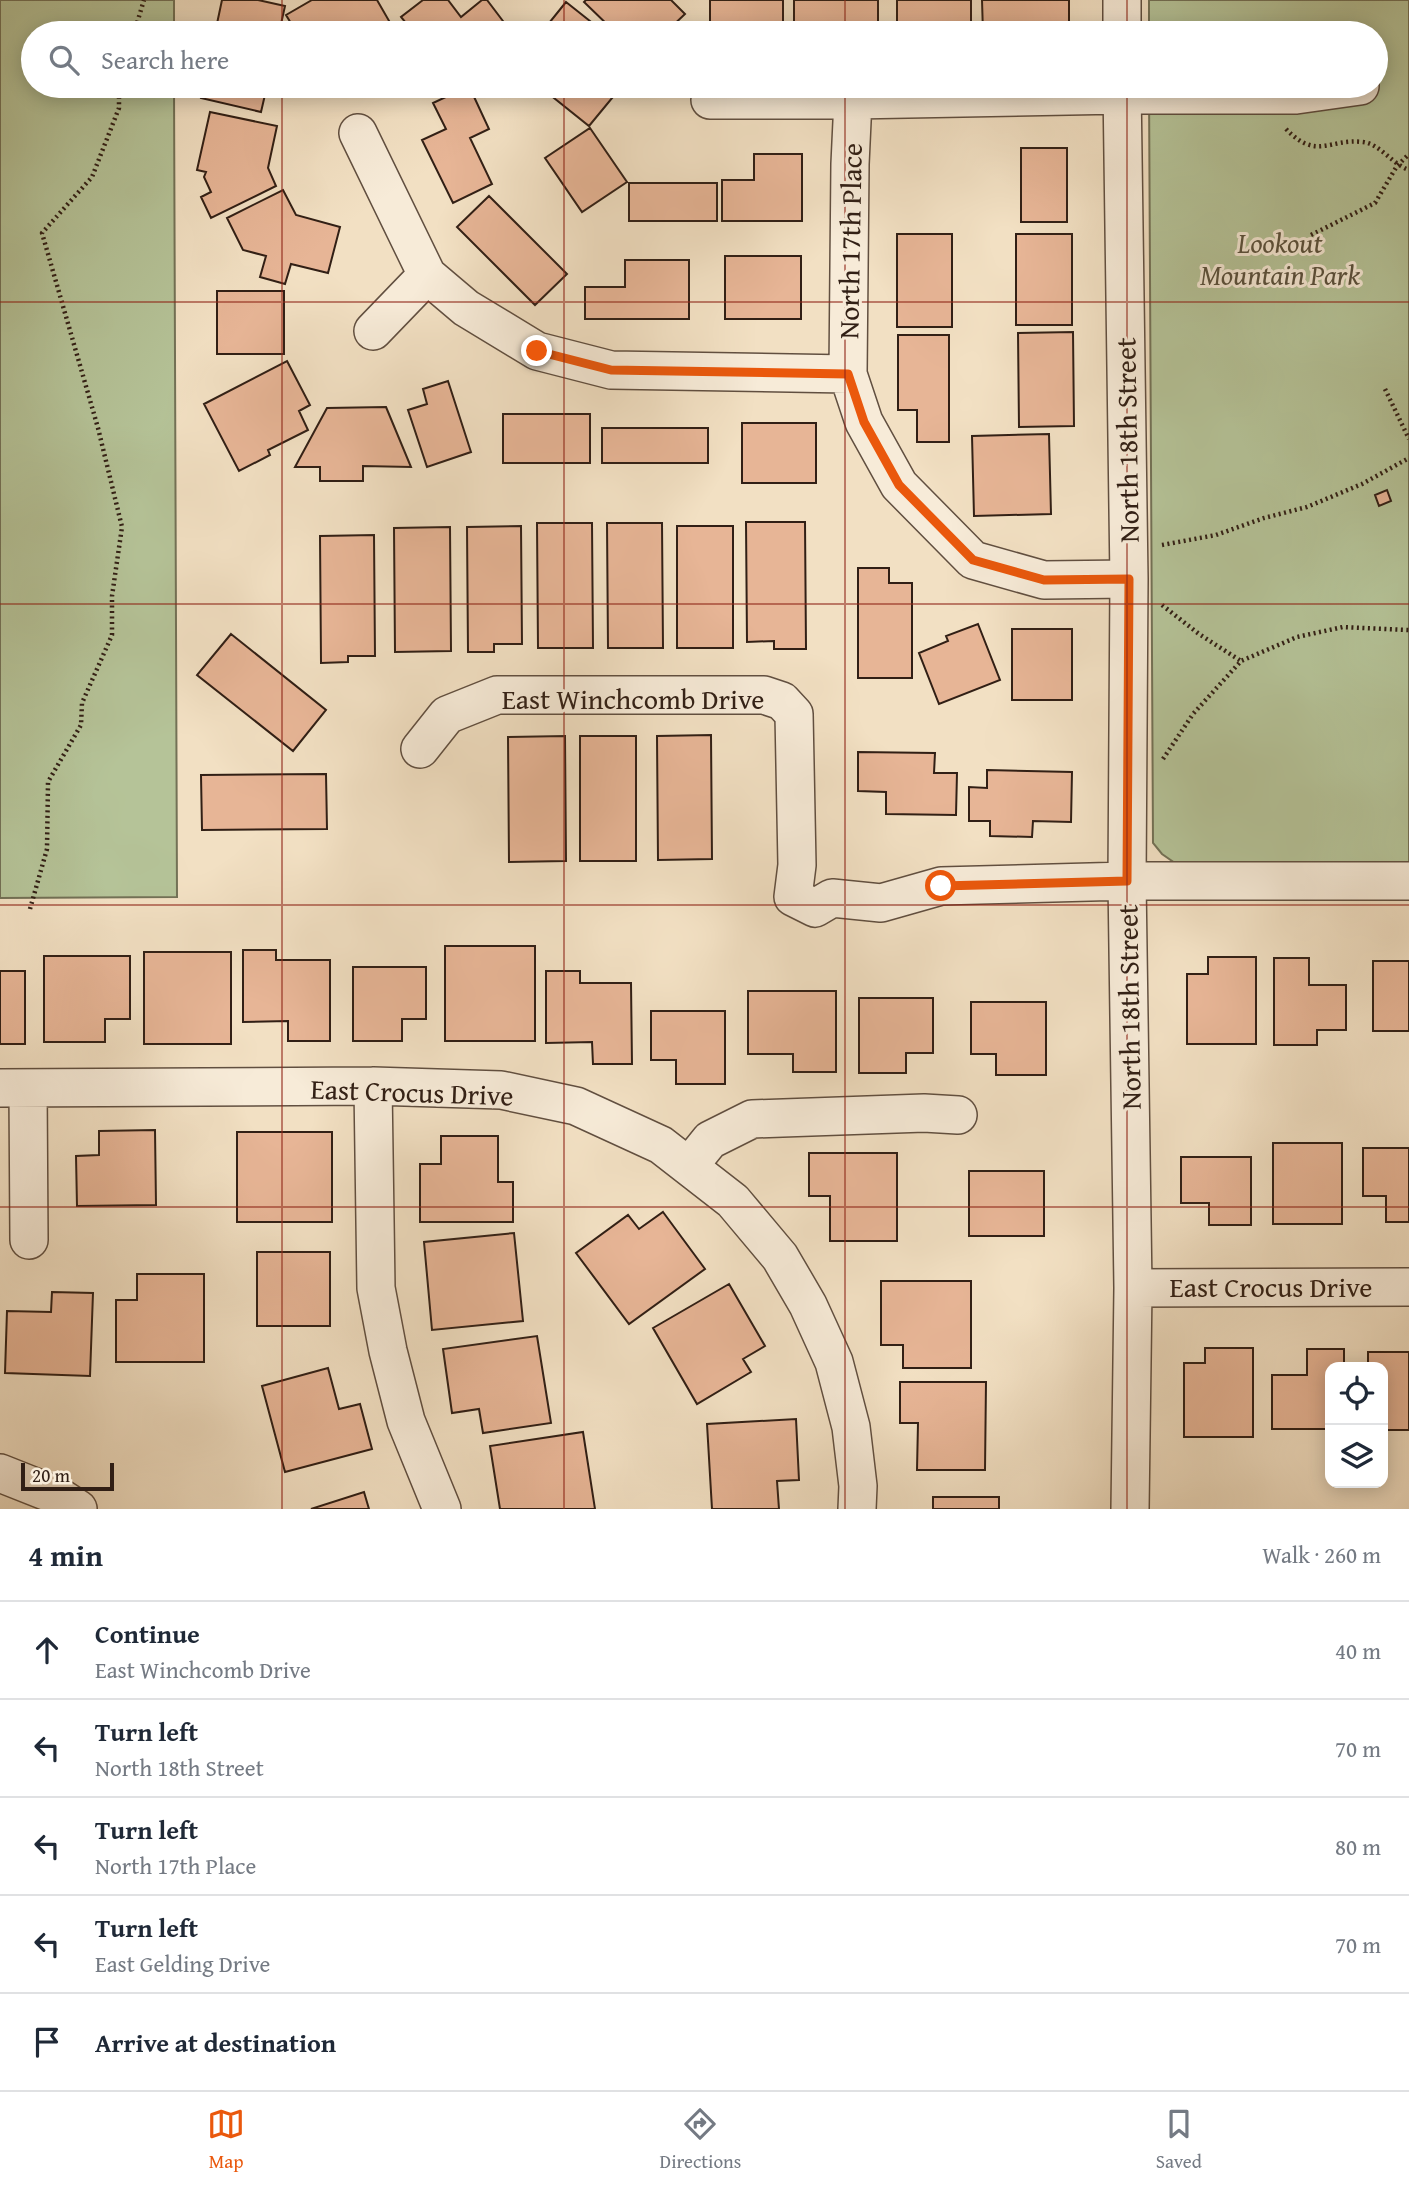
<!DOCTYPE html>
<meta charset="utf-8">
<style>
body{margin:0;font-family:"Gentium Book Plus",serif;background:#f6f6f7;color:#1f2937}
.controls{position:absolute;right:21px;bottom:21px;display:grid;overflow:hidden;border-radius:14px;box-shadow:0 4px 18px #0003}
.controls button{width:63px;height:63px;display:grid;place-items:center;padding:0;border:0;border-bottom:2px solid #e0e1e3;background:#fff;color:#1f2937;font:35px sans-serif}
.scale{position:absolute;left:21px;bottom:18px;width:93px;box-sizing:border-box;padding-left:7px;border:4px solid #311f15;border-top:0;font-size:19px;line-height:24px;white-space:nowrap;color:#311f15;-webkit-text-stroke:5px #f7ebd8;paint-order:stroke}
.stop{position:absolute;width:21px;height:21px;margin:-16px;border:5px solid #ea580c;border-radius:50%;background:#fff}
.stop.end{background:#ea580c;border-color:#fff;box-shadow:0 2px 7px #0008}
.list{margin:0;padding:0;list-style:none}
h2{display:flex;justify-content:space-between;align-items:center;height:91px;margin:0;padding:0 28px;font-size:30px}
h2 small{font-size:23px;font-weight:400;color:#747a83}
.list li{display:grid;grid-template-columns:46px 1fr auto;gap:21px;align-items:center;box-sizing:border-box;height:98px;padding:0 28px;border-top:2px solid #e0e1e3}
.list b{display:block;font-size:26px;white-space:nowrap}
.list p{margin:0;font-size:23px;white-space:nowrap;color:#747a83}
.list em{font-size:23px;font-style:normal;color:#747a83}
.icon{flex:none;width:38px;height:38px;fill:none;stroke:currentColor;stroke-width:2;stroke-linecap:round;stroke-linejoin:round}
.map{position:relative;flex:none;width:1409px;height:1509px;overflow:hidden}
.search{position:absolute;background:#fff;box-shadow:0 4px 18px #0003;left:21px;right:21px;top:21px;height:77px;display:flex;align-items:center;gap:18px;box-sizing:border-box;padding:0 24px;border-radius:38px;color:#747a83;font-size:26px}
.sheet{height:581px;background:#fff}
nav{display:flex;justify-content:space-around;align-items:center;box-sizing:border-box;height:98px;border-top:2px solid #e0e1e3;background:#fff;font-size:19px;color:#747a83}
nav a{display:grid;justify-items:center;gap:4px}
nav .on{color:#ea580c}
.map>svg:first-child{display:block}
</style>
<div class="map">
<svg width="1409" height="1509" viewBox="0 0 1409 1509">
<rect width="100%" height="100%" fill="#f2e0c3"/>
<filter id="stains"><feTurbulence type="fractalNoise" baseFrequency=".00286" numOctaves="4"/><feColorMatrix values="0 0 0 0 .2 0 0 0 0 .09 0 0 0 0 .02 0 0 0 .5 -.17"/></filter>
<radialGradient id="worn" r=".72"><stop offset=".6" stop-color="#630" stop-opacity="0"/><stop offset="1" stop-color="#630" stop-opacity=".3"/></radialGradient>
<path fill="#b5c398" stroke="#737156" stroke-width="2" d="M 0,0 L 174,0 L 174,33 L 33,33 L 33,86 L 174,86 L 177,897 L 0,898 Z
M 1149,0 L 1409,0 L 1409,863 L 1175,863 L 1162,854 L 1153,843 L 1149,86 L 1376,86 L 1376,33 L 1149,33 Z"/>
<path fill="#e7b596" stroke="#311f15" stroke-width="2" d="M 222,0 L 258,0 L 285,6 L 279,33 L 215,33 Z
M 312,0 L 377,0 L 392,26 L 379,33 L 297,33 L 286,15 Z
M 423,0 L 448,0 L 461,17 L 482,0 L 487,0 L 509,29 L 503,33 L 414,33 L 401,17 Z
M 586,0 L 671,0 L 685,14 L 665,33 L 616,33 L 584,2 Z
M 710,0 L 783,0 L 783,33 L 710,33 Z
M 794,0 L 878,0 L 878,33 L 794,33 Z
M 897,0 L 971,0 L 971,33 L 897,33 Z
M 982,0 L 1069,0 L 1069,33 L 983,33 Z
M 566,2 L 605,33 L 541,33 Z
M 203,86 L 267,86 L 261,112 L 201,98 Z
M 469,86 L 489,129 L 470,138 L 492,184 L 453,203 L 422,140 L 446,129 L 433,103 Z
M 539,86 L 622,86 L 589,126 Z
M 210,112 L 277,126 L 268,168 L 276,186 L 211,218 L 201,197 L 211,192 L 204,177 L 206,172 L 197,170 Z
M 590,128 L 627,182 L 582,212 L 545,158 Z
M 1021,148 L 1067,148 L 1067,222 L 1021,222 Z
M 754,154 L 802,154 L 802,221 L 722,221 L 722,180 L 754,180 Z
M 629,183 L 717,183 L 717,221 L 629,221 Z
M 283,190 L 296,215 L 340,227 L 328,273 L 291,264 L 285,284 L 260,277 L 266,256 L 243,250 L 227,218 Z
M 489,196 L 567,274 L 535,305 L 457,227 Z
M 897,234 L 952,234 L 952,327 L 897,327 Z
M 1016,234 L 1072,234 L 1072,325 L 1016,325 Z
M 725,256 L 801,256 L 801,319 L 725,319 Z
M 625,260 L 689,260 L 689,319 L 585,319 L 585,287 L 625,287 Z
M 217,291 L 284,291 L 284,354 L 217,354 Z
M 1073,332 L 1074,426 L 1019,427 L 1018,333 Z
M 898,335 L 949,335 L 949,442 L 917,442 L 917,410 L 898,410 Z
M 287,361 L 310,405 L 299,411 L 308,430 L 268,450 L 270,455 L 239,471 L 204,404 Z
M 448,381 L 471,452 L 427,467 L 408,410 L 427,404 L 423,389 Z
M 386,407 L 411,467 L 363,466 L 363,481 L 320,481 L 320,467 L 295,467 L 327,408 Z
M 503,414 L 590,414 L 590,463 L 503,463 Z
M 742,423 L 816,423 L 816,483 L 742,483 Z
M 602,428 L 708,428 L 708,463 L 602,463 Z
M 1049,434 L 1051,514 L 974,516 L 972,436 Z
M 1387,490 L 1391,501 L 1379,506 L 1375,495 Z
M 746,522 L 805,522 L 806,649 L 774,649 L 774,641 L 747,642 Z
M 537,523 L 592,523 L 593,648 L 538,648 Z
M 607,523 L 662,523 L 663,648 L 608,648 Z
M 521,526 L 522,644 L 494,644 L 494,652 L 468,652 L 467,527 Z
M 677,526 L 733,526 L 733,648 L 677,648 Z
M 450,527 L 451,651 L 395,652 L 394,528 Z
M 374,535 L 375,656 L 348,656 L 348,662 L 321,663 L 320,536 Z
M 858,568 L 889,568 L 889,583 L 912,583 L 912,678 L 858,678 Z
M 978,624 L 1000,680 L 939,704 L 919,653 L 948,641 L 946,636 Z
M 1012,629 L 1072,629 L 1072,700 L 1012,700 Z
M 231,634 L 326,710 L 293,751 L 197,675 Z
M 711,735 L 712,859 L 658,860 L 657,736 Z
M 565,736 L 566,861 L 509,862 L 508,737 Z
M 580,736 L 636,736 L 636,861 L 580,861 Z
M 858,752 L 935,753 L 934,773 L 957,773 L 956,815 L 886,814 L 886,792 L 858,791 Z
M 987,770 L 1072,772 L 1071,822 L 1033,821 L 1032,837 L 990,836 L 990,821 L 969,821 L 969,787 L 987,788 Z
M 326,774 L 327,829 L 202,830 L 201,775 Z
M 445,946 L 535,946 L 535,1041 L 445,1041 Z
M 243,950 L 276,950 L 276,960 L 330,960 L 330,1041 L 288,1041 L 288,1021 L 243,1022 Z
M 144,952 L 231,952 L 231,1044 L 144,1044 Z
M 44,956 L 130,956 L 130,1019 L 105,1019 L 105,1042 L 44,1042 Z
M 1208,957 L 1256,957 L 1256,1044 L 1187,1044 L 1187,974 L 1208,974 Z
M 1274,958 L 1309,958 L 1309,985 L 1346,985 L 1346,1030 L 1317,1030 L 1317,1045 L 1274,1045 Z
M 1373,961 L 1409,961 L 1409,1031 L 1373,1031 Z
M 353,967 L 426,967 L 426,1019 L 402,1019 L 402,1041 L 353,1041 Z
M 0,971 L 25,971 L 25,1044 L 0,1044 Z
M 546,971 L 580,971 L 580,983 L 631,983 L 632,1064 L 593,1064 L 592,1042 L 546,1043 Z
M 748,991 L 836,991 L 836,1072 L 793,1072 L 793,1054 L 748,1054 Z
M 859,998 L 933,998 L 933,1053 L 906,1053 L 906,1073 L 859,1073 Z
M 971,1002 L 1046,1002 L 1046,1075 L 996,1075 L 996,1054 L 971,1054 Z
M 651,1011 L 725,1011 L 725,1084 L 676,1084 L 676,1060 L 651,1060 Z
M 155,1130 L 156,1205 L 77,1206 L 76,1156 L 99,1155 L 99,1131 Z
M 237,1132 L 332,1132 L 332,1222 L 237,1222 Z
M 441,1136 L 498,1136 L 498,1182 L 513,1182 L 513,1222 L 420,1222 L 420,1164 L 441,1164 Z
M 1273,1143 L 1342,1143 L 1342,1224 L 1273,1224 Z
M 1363,1148 L 1409,1148 L 1409,1222 L 1386,1222 L 1386,1196 L 1363,1196 Z
M 809,1153 L 897,1153 L 897,1241 L 830,1241 L 830,1196 L 809,1196 Z
M 1181,1157 L 1251,1157 L 1251,1225 L 1209,1225 L 1209,1203 L 1181,1203 Z
M 969,1171 L 1044,1171 L 1044,1236 L 969,1236 Z
M 663,1212 L 705,1269 L 629,1324 L 576,1253 L 628,1215 L 639,1229 Z
M 514,1233 L 523,1321 L 432,1330 L 424,1242 Z
M 257,1252 L 330,1252 L 330,1326 L 257,1326 Z
M 137,1274 L 204,1274 L 204,1362 L 116,1362 L 116,1300 L 137,1300 Z
M 881,1281 L 971,1281 L 971,1368 L 903,1368 L 903,1345 L 881,1345 Z
M 729,1284 L 765,1346 L 743,1359 L 751,1372 L 697,1404 L 653,1328 Z
M 52,1292 L 93,1293 L 90,1376 L 5,1373 L 7,1311 L 51,1312 Z
M 537,1336 L 551,1423 L 483,1433 L 479,1409 L 452,1413 L 443,1349 Z
M 1205,1348 L 1253,1348 L 1253,1437 L 1184,1437 L 1184,1363 L 1205,1363 Z
M 1307,1349 L 1344,1349 L 1344,1367 L 1330,1367 L 1330,1429 L 1272,1429 L 1272,1375 L 1307,1375 Z
M 1368,1352 L 1409,1352 L 1409,1430 L 1383,1430 L 1383,1367 L 1368,1367 Z
M 328,1368 L 339,1409 L 360,1404 L 372,1449 L 285,1472 L 262,1386 Z
M 900,1382 L 986,1382 L 985,1470 L 917,1470 L 918,1423 L 900,1423 Z
M 796,1419 L 799,1480 L 777,1481 L 779,1509 L 712,1509 L 707,1424 Z
M 583,1432 L 595,1509 L 500,1509 L 490,1446 Z
M 364,1492 L 369,1509 L 311,1509 Z
M 933,1497 L 999,1497 L 999,1509 L 933,1509 Z"/>
<g fill="none" stroke-linecap="round" stroke-linejoin="round">
<g stroke="#614f40" stroke-width="40">
<path id="minor" d="M 1122,33 L 1122,0
M 1122,86 L 1129,579 L 1127,881 L 1133,1288 L 1130,1509
M 710,100 L 853,100 L 1122,95 L 1296,95 L 1360,86
M 853,100 L 850,164 L 848,374 L 864,422 L 899,485 L 973,560 L 1044,580 L 1129,579
M 358,133 L 427,275 L 466,308 L 537,351 L 611,370 L 848,374
M 373,331 L 427,275
M 420,749 L 447,715 L 497,695 L 764,695 L 782,701 L 794,714 L 797,865 L 793,897 L 815,908 L 832,898 L 881,903 L 941,886 L 1127,881 L 1409,881
M 373,1086 L 376,1288 L 388,1351 L 406,1421 L 442,1509
M 0,1088 L 373,1086 L 501,1090 L 576,1106 L 661,1145 L 733,1201 L 780,1257 L 808,1305 L 834,1362 L 851,1427 L 858,1486 L 857,1509
M 28,1088 L 29,1240
M 689,1166 L 710,1140 L 752,1119 L 924,1113 L 958,1115
M 1133,1288 L 1409,1287
M 0,1473 L 58,1496 L 78,1509"/>
</g>
<path stroke="#311f15" stroke-width="4.5" stroke-dasharray="2 3.5" stroke-linecap="butt" d="M 134,33 L 144,0
M 1286,129 C 1317,161 1329,138 1363,142 C 1380,144 1392,164 1409,170
M 1311,235 L 1375,203 L 1397,166 L 1409,154
M 1385,389 L 1409,439
M 1162,545 L 1216,535 L 1264,518 L 1307,507 L 1362,484 L 1409,458
M 1162,605 L 1199,634 L 1241,661
M 1163,759 L 1193,714 L 1241,661 L 1297,637 L 1343,627 L 1409,630
M 30,909 L 47,849 L 48,782 L 81,725 L 82,703 L 112,635 L 112,596 L 122,527 L 98,428 L 42,233 L 92,177 L 119,108 L 119,86"/>
<use href="#minor" stroke="#f7ebd8" stroke-width="37"/>
</g>
<g fill="none" stroke-linecap="round" stroke-linejoin="round">
<path stroke="#ea580c" stroke-width="9" d="M 537,351 L 611,370 L 848,374 L 864,422 L 899,485 L 973,560 L 1044,580 L 1129,579 L 1127,881 L 941,886"/>
</g>
<path fill="none" stroke="#8f2418" stroke-width="2" stroke-opacity="0.55" d="M 282,0 L 282,33M 564,0 L 564,33M 845,0 L 845,33M 1127,0 L 1127,33M 282,86 L 282,1509M 564,86 L 564,1509M 845,86 L 845,1509M 1127,86 L 1127,1509M 0,302 L 1409,302M 0,604 L 1409,604M 0,905 L 1409,905M 0,1207 L 1409,1207"/>
<g text-anchor="middle" stroke-width="6" stroke-linejoin="round" paint-order="stroke">
<g font-size="28" fill="#311f15" stroke="#f7ebd8">
<text transform="translate(850 241) rotate(-89)" y="10">North 17th Place</text>
<text transform="translate(1127 440) rotate(-91)" y="10">North 18th Street</text>
<text x="633" y="709">East Winchcomb Drive</text>
<text transform="translate(1129 1007) rotate(-91)" y="10">North 18th Street</text>
<text transform="translate(412 1092) rotate(2)" y="10">East Crocus Drive</text>
<text x="1271" y="1297">East Crocus Drive</text>
</g>
<g font-size="28" font-style="italic" fill="#59503c" stroke="#f7ebd8">
<text x="1280" y="253">Lookout<tspan x="1280" dy="32">Mountain Park</tspan></text>
</g>
</g>
<rect width="100%" height="100%" filter="url(#stains)"/>
<rect width="100%" height="100%" fill="url(#worn)"/>
</svg>
<div class="controls">
<button><svg class="icon" aria-label="locate" viewBox="0 0 24 24"><circle cx="12" cy="12" r="6"/><path d="M12 2v4M12 18v4M2 12h4M18 12h4"/></svg></button>
<button><svg class="icon" aria-label="layers" viewBox="0 0 24 24"><path d="M12 4l9 5-9 5-9-5zM3 14l9 5 9-5"/></svg></button>
</div>
<div class="scale">20 m</div>
<div class="stop" style="left:941px;top:886px"></div>
<div class="stop end" style="left:537px;top:351px"></div>
<div class="search"><svg class="icon" aria-label="search" viewBox="0 0 24 24"><circle cx="10" cy="10" r="6"/><path d="M15 15l6 6"/></svg>Search here</div>
</div>
<section class="sheet">
<h2>4 min<small>Walk · 260 m</small></h2>
<ul class="list">
<li><svg class="icon" aria-label="ahead" viewBox="0 0 24 24"><path d="M12 20V5M6 11l6-6 6 6"/></svg><div><b>Continue</b><p>East Winchcomb Drive</p></div><em>40 m</em></li>
<li><svg class="icon" aria-label="left" viewBox="0 0 24 24"><path d="M17 20v-9H6M10 6l-5 5 5 5"/></svg><div><b>Turn left</b><p>North 18th Street</p></div><em>70 m</em></li>
<li><svg class="icon" aria-label="left" viewBox="0 0 24 24"><path d="M17 20v-9H6M10 6l-5 5 5 5"/></svg><div><b>Turn left</b><p>North 17th Place</p></div><em>80 m</em></li>
<li><svg class="icon" aria-label="left" viewBox="0 0 24 24"><path d="M17 20v-9H6M10 6l-5 5 5 5"/></svg><div><b>Turn left</b><p>East Gelding Drive</p></div><em>70 m</em></li>
<li><svg class="icon" aria-label="arrive" viewBox="0 0 24 24"><path d="M6 21V4h12l-3 4 3 4H6"/></svg><div><b>Arrive at destination</b></div></li>
</ul>
</section>
<nav>
<a class="on"><svg class="icon" aria-label="map" viewBox="0 0 24 24"><path d="M3 6l6-2 6 2 6-2v14l-6 2-6-2-6 2zM9 4v14M15 6v14"/></svg>Map</a>
<a><svg class="icon" aria-label="directions" viewBox="0 0 24 24"><path d="M12 3l9 9-9 9-9-9zM9 14v-3h6M13 9l2 2-2 2"/></svg>Directions</a>
<a><svg class="icon" aria-label="saved" viewBox="0 0 24 24"><path d="M7 4h10v16l-5-4-5 4z"/></svg>Saved</a>
</nav>
